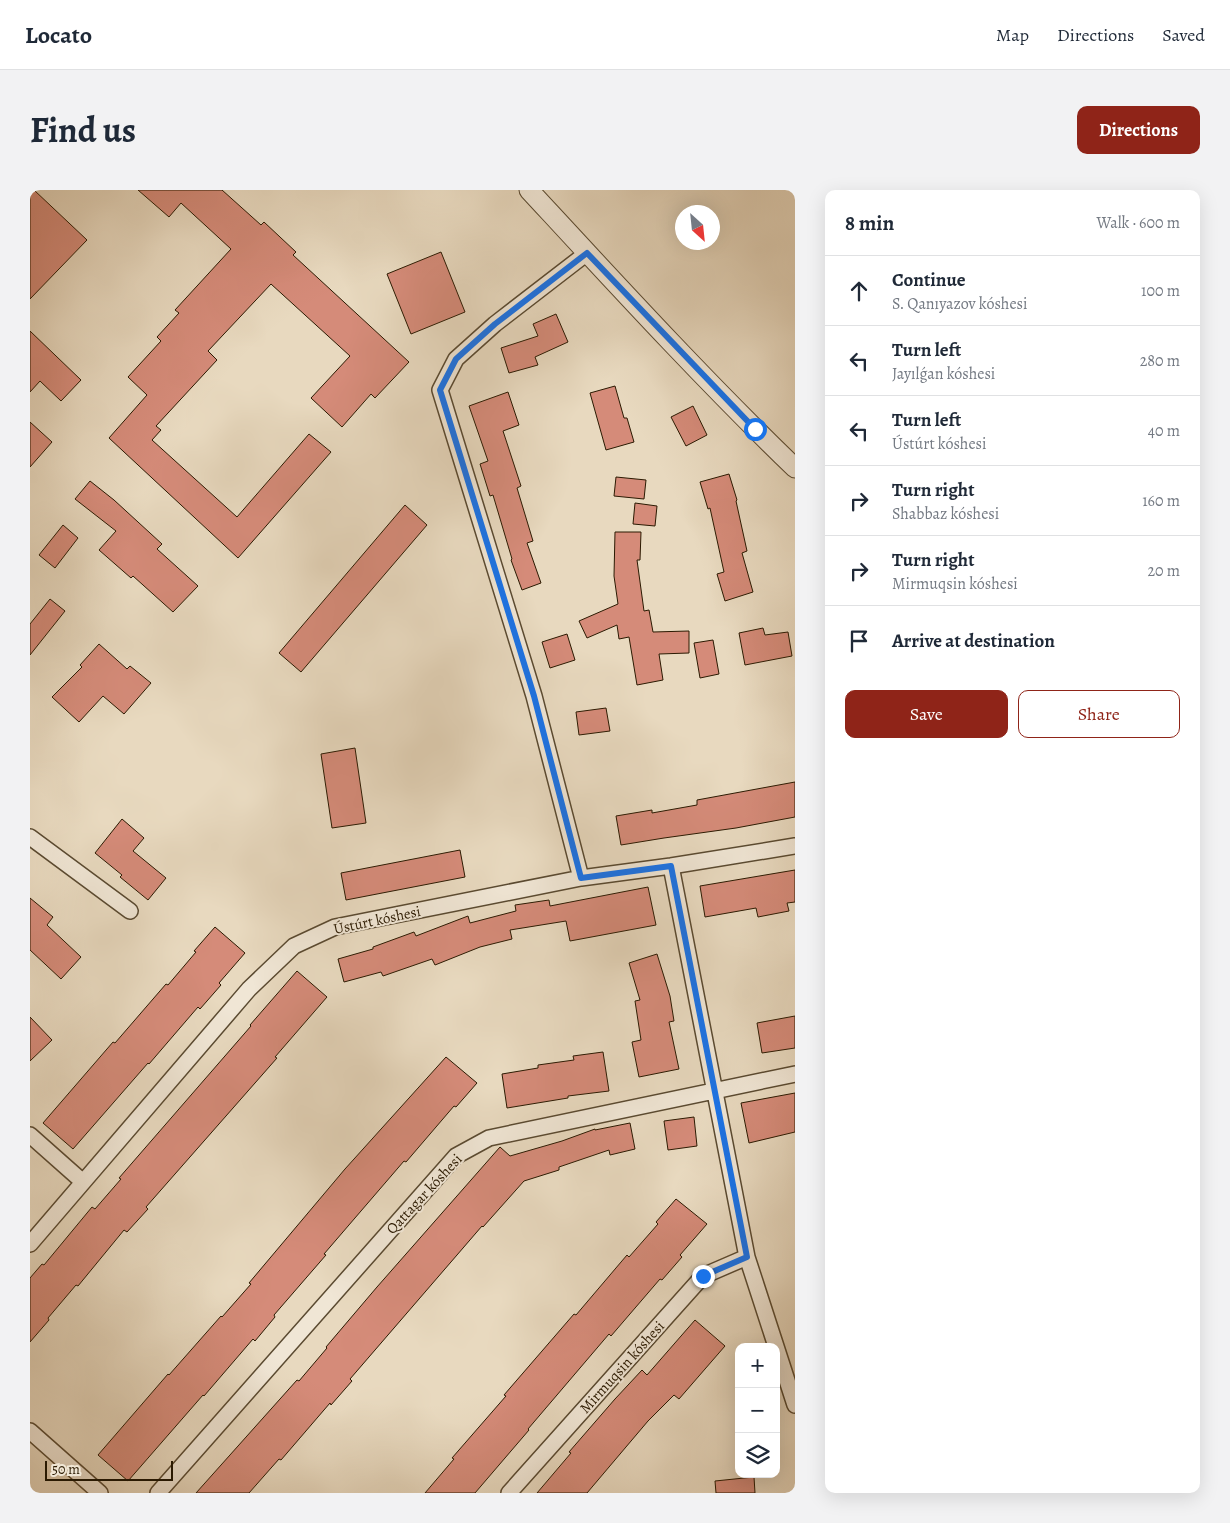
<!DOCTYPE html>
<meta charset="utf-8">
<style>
body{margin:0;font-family:Alegreya,serif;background:#f2f2f3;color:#1f2937}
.controls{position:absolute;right:15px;bottom:15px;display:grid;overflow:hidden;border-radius:10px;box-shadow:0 5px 20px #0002}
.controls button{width:45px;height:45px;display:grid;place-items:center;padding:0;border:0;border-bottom:1px solid #e0e1e3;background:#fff;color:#1f2937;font:25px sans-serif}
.compass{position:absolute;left:645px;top:15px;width:45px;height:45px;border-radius:50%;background:#fff;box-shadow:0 5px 20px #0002;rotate:153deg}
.scale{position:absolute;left:15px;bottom:12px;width:128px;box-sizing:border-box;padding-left:5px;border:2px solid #2b1a02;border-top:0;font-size:14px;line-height:18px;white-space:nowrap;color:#2b1a02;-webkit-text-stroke:4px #f0e6d5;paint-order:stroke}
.stop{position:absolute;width:15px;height:15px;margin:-11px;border:4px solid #1a73e8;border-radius:50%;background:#fff}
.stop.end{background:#1a73e8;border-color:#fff;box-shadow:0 1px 5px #0008}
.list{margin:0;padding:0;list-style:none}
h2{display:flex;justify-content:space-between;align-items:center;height:65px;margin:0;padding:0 20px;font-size:21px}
h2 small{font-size:16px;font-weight:400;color:#747a83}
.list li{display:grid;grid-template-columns:32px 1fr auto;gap:15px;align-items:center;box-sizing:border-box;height:70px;padding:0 20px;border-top:1px solid #e0e1e3}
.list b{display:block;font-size:19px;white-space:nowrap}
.list p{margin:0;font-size:16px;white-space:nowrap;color:#747a83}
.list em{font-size:16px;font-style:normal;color:#747a83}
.actions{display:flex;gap:10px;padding:15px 20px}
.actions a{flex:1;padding:11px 0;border:1px solid #8f2418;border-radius:10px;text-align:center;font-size:18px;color:#8f2418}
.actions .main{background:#8f2418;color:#fff}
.icon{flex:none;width:28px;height:28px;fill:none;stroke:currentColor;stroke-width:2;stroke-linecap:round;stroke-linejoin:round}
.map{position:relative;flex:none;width:765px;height:1303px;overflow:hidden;border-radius:10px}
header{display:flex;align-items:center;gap:30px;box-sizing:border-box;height:70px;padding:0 25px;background:#fff;border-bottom:1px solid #e0e1e3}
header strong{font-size:24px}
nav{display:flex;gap:28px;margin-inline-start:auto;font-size:18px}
.intro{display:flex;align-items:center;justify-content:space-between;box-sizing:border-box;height:120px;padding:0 30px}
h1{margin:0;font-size:35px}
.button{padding:12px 22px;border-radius:10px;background:#8f2418;color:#fff;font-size:18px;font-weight:700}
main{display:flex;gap:30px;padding:0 30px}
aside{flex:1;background:#fff;border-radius:10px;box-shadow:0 5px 20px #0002}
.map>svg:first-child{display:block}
</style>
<header>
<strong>Locato</strong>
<nav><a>Map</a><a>Directions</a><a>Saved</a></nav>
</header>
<div class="intro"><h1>Find us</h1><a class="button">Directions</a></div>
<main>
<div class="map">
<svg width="765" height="1303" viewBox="0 0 765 1303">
<rect width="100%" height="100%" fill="#e8d9bf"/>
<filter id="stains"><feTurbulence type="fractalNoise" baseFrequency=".004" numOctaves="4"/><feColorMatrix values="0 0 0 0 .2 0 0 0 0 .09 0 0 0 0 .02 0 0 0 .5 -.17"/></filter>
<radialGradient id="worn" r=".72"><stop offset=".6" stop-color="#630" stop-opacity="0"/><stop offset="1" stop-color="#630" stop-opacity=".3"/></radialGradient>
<path fill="#d58b79" stroke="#2b1a02" d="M 0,0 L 4,0 L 57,50 L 0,109 Z
M 108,0 L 192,0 L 231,35 L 234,32 L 266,62 L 263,65 L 379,172 L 345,208 L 341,204 L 312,237 L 281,208 L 320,166 L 241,94 L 178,161 L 187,170 L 126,236 L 131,240 L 122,250 L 207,327 L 279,244 L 301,262 L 208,368 L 79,248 L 117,205 L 98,187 L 131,151 L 127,147 L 149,123 L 145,120 L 201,59 L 151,13 L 139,27 Z
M 411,62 L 435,122 L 381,144 L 357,84 Z
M 526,124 L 538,152 L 505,167 L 508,175 L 479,183 L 471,158 L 508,146 L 503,134 Z
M 0,141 L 51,190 L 31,211 L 10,191 L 0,202 Z
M 585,196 L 594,228 L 597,228 L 604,252 L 576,260 L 560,203 Z
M 478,202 L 489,235 L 473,241 L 491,296 L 487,298 L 503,351 L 497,353 L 511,393 L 492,400 L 481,370 L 482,369 L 463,305 L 460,306 L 450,274 L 458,271 L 439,216 Z
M 663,216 L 677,245 L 656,256 L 641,227 Z
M 0,232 L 22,252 L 0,277 Z
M 699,284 L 707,310 L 706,311 L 717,361 L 712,363 L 723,402 L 695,411 L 687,384 L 694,382 L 680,318 L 678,319 L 670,292 Z
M 586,287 L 616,290 L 614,309 L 584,306 Z
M 60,291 L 84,310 L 132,354 L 127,359 L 168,396 L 143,422 L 103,386 L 101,388 L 69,360 L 86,341 L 45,309 Z
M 605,313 L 627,316 L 625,336 L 603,334 Z
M 375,315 L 397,335 L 271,482 L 249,463 Z
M 33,335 L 48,348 L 25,378 L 9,365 Z
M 585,342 L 611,342 L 610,370 L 607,370 L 614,421 L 619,420 L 623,442 L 659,441 L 659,463 L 629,464 L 633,490 L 607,495 L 599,447 L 589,449 L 587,435 L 557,448 L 549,431 L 588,414 L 584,386 Z
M 20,409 L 35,421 L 0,465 L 0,434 Z
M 733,438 L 735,445 L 758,442 L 762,466 L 715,475 L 709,443 Z
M 537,444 L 545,470 L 520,478 L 512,452 Z
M 683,450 L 689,484 L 670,488 L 664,453 Z
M 69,454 L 97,479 L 100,476 L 121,493 L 94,524 L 73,506 L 49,532 L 22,507 L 52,477 L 50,475 Z
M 576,518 L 580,541 L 549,545 L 546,522 Z
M 325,558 L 336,633 L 302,638 L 291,564 Z
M 765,592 L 765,627 L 706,638 L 634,648 L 591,655 L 586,626 L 622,620 L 622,623 L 667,615 L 667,610 Z
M 92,629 L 114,648 L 103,661 L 136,688 L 118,710 L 90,687 L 92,685 L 65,663 Z
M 430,660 L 435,687 L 316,710 L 311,683 Z
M 765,680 L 765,712 L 757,713 L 759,721 L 728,727 L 726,718 L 675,727 L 670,696 Z
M 618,697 L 626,735 L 540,751 L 536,731 L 480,740 L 482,749 L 450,757 L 405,775 L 402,769 L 353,786 L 351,782 L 314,792 L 308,769 L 343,759 L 343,757 L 384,742 L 386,746 L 438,726 L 440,733 L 486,721 L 485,715 L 519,710 L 520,716 Z
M 0,708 L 23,727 L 17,735 L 51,767 L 31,789 L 0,760 Z
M 185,737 L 215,763 L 189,793 L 191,795 L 170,819 L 168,817 L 119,874 L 118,873 L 43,959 L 13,933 L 83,852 L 85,853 L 136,794 L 138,795 L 166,762 L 164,761 Z
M 627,764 L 640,806 L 644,831 L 639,832 L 649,879 L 609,887 L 602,852 L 611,850 L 605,811 L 610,810 L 599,773 Z
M 267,781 L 297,807 L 245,867 L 247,868 L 116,1017 L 118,1019 L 97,1042 L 94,1040 L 48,1096 L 46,1095 L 18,1128 L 19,1130 L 0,1152 L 0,1088 L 12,1074 L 14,1075 L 62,1017 L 65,1019 L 91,989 L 89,988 L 221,836 L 220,835 Z
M 765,826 L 765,858 L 732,863 L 727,833 Z
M 0,827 L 22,850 L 0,871 Z
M 573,862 L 579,901 L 538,906 L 538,908 L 477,918 L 472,884 L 508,878 L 508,875 L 544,870 L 543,866 Z
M 416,867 L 447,893 L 426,917 L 424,916 L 376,972 L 374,971 L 294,1064 L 296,1065 L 244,1125 L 245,1127 L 225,1151 L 223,1149 L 174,1206 L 173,1205 L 98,1291 L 68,1265 L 138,1184 L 139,1185 L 191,1126 L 192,1127 L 221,1094 L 219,1093 L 315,979 Z
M 765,903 L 765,942 L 719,953 L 711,913 Z
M 664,927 L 667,956 L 638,960 L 634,931 Z
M 600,933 L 605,959 L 580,965 L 579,960 L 529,977 L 529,980 L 494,991 L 453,1037 L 452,1036 L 427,1065 L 320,1189 L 322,1191 L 301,1215 L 300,1213 L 251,1270 L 249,1269 L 219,1303 L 166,1303 L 267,1190 L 269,1191 L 297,1158 L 296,1157 L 347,1097 L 470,957 L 480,966 L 532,951 L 565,939 L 565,940 Z
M 646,1009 L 677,1034 L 650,1065 L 652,1067 L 632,1090 L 630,1089 L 581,1146 L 579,1144 L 498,1239 L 499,1240 L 445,1303 L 395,1303 L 424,1269 L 422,1268 L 476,1206 L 474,1205 L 544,1124 L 546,1125 L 597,1065 L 599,1067 L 628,1034 L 626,1032 Z
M 665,1130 L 695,1156 L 649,1209 L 644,1205 L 618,1231 L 557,1303 L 507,1303 L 541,1263 L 539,1262 L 585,1209 L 612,1180 L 617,1185 Z
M 724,1287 L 725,1303 L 686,1303 L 685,1291 Z"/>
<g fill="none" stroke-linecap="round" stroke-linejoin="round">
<g stroke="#5a4a31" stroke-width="18">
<path id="minor" d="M 0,647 L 100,721
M 641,676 L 717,1067 L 765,1215
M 551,688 L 504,506 L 410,200 L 426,169 L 465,134 L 557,63
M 0,945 L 53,992
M 0,1054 L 219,799 L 264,756 L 305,737 L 551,688 L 641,676 L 765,656
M 0,1241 L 70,1303
M 128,1303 L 426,966 L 459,948 L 765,884
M 479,1303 L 673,1086 L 717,1067"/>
</g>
<g stroke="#5a4a31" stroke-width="21">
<path id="tertiary" d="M 499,0 C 586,94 673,189 765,278"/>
</g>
<use href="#minor" stroke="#f0e6d5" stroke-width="15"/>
<use href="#tertiary" stroke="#f0e6d5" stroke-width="19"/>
</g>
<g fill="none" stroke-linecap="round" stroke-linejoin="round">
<path stroke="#1a73e8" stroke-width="6" d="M 673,1086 L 717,1067 L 641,676 L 551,688 L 504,506 L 410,200 L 426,169 L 465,134 L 557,63 L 725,239"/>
</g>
<g text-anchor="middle" stroke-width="4" stroke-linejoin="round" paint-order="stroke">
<g font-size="15" fill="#2b1a02" stroke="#f0e6d5">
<text transform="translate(347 730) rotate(-12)" y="5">Ústúrt kóshesi</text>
<text transform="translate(394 1004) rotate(-47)" y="5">Qattagar kóshesi</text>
<text transform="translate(592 1177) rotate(-48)" y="5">Mirmuqsin kóshesi</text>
</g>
</g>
<rect width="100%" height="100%" filter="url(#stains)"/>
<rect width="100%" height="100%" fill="url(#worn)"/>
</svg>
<div class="controls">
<button>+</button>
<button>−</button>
<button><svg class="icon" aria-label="layers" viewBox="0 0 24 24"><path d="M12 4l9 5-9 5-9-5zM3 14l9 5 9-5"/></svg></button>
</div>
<svg class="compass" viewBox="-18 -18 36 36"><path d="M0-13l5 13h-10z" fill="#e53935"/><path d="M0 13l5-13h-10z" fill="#747a83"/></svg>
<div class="scale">50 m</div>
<div class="stop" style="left:725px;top:239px"></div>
<div class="stop end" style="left:673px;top:1086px"></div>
</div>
<aside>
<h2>8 min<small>Walk · 600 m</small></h2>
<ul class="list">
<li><svg class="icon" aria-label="ahead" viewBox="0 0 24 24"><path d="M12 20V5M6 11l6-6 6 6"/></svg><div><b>Continue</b><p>S. Qanıyazov kóshesi</p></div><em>100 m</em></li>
<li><svg class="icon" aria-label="left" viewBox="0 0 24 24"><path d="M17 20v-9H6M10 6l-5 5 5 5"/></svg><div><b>Turn left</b><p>Jayılǵan kóshesi</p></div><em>280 m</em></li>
<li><svg class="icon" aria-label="left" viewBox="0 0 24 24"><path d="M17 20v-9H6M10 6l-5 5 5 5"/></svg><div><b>Turn left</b><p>Ústúrt kóshesi</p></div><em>40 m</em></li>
<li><svg class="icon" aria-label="right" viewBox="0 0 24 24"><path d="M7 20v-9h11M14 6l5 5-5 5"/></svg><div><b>Turn right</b><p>Shabbaz kóshesi</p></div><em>160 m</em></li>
<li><svg class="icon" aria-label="right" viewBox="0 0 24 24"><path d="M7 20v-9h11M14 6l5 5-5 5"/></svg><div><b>Turn right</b><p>Mirmuqsin kóshesi</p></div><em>20 m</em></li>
<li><svg class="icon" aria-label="arrive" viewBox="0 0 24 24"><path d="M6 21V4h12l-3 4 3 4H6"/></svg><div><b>Arrive at destination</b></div></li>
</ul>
<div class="actions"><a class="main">Save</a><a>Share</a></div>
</aside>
</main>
